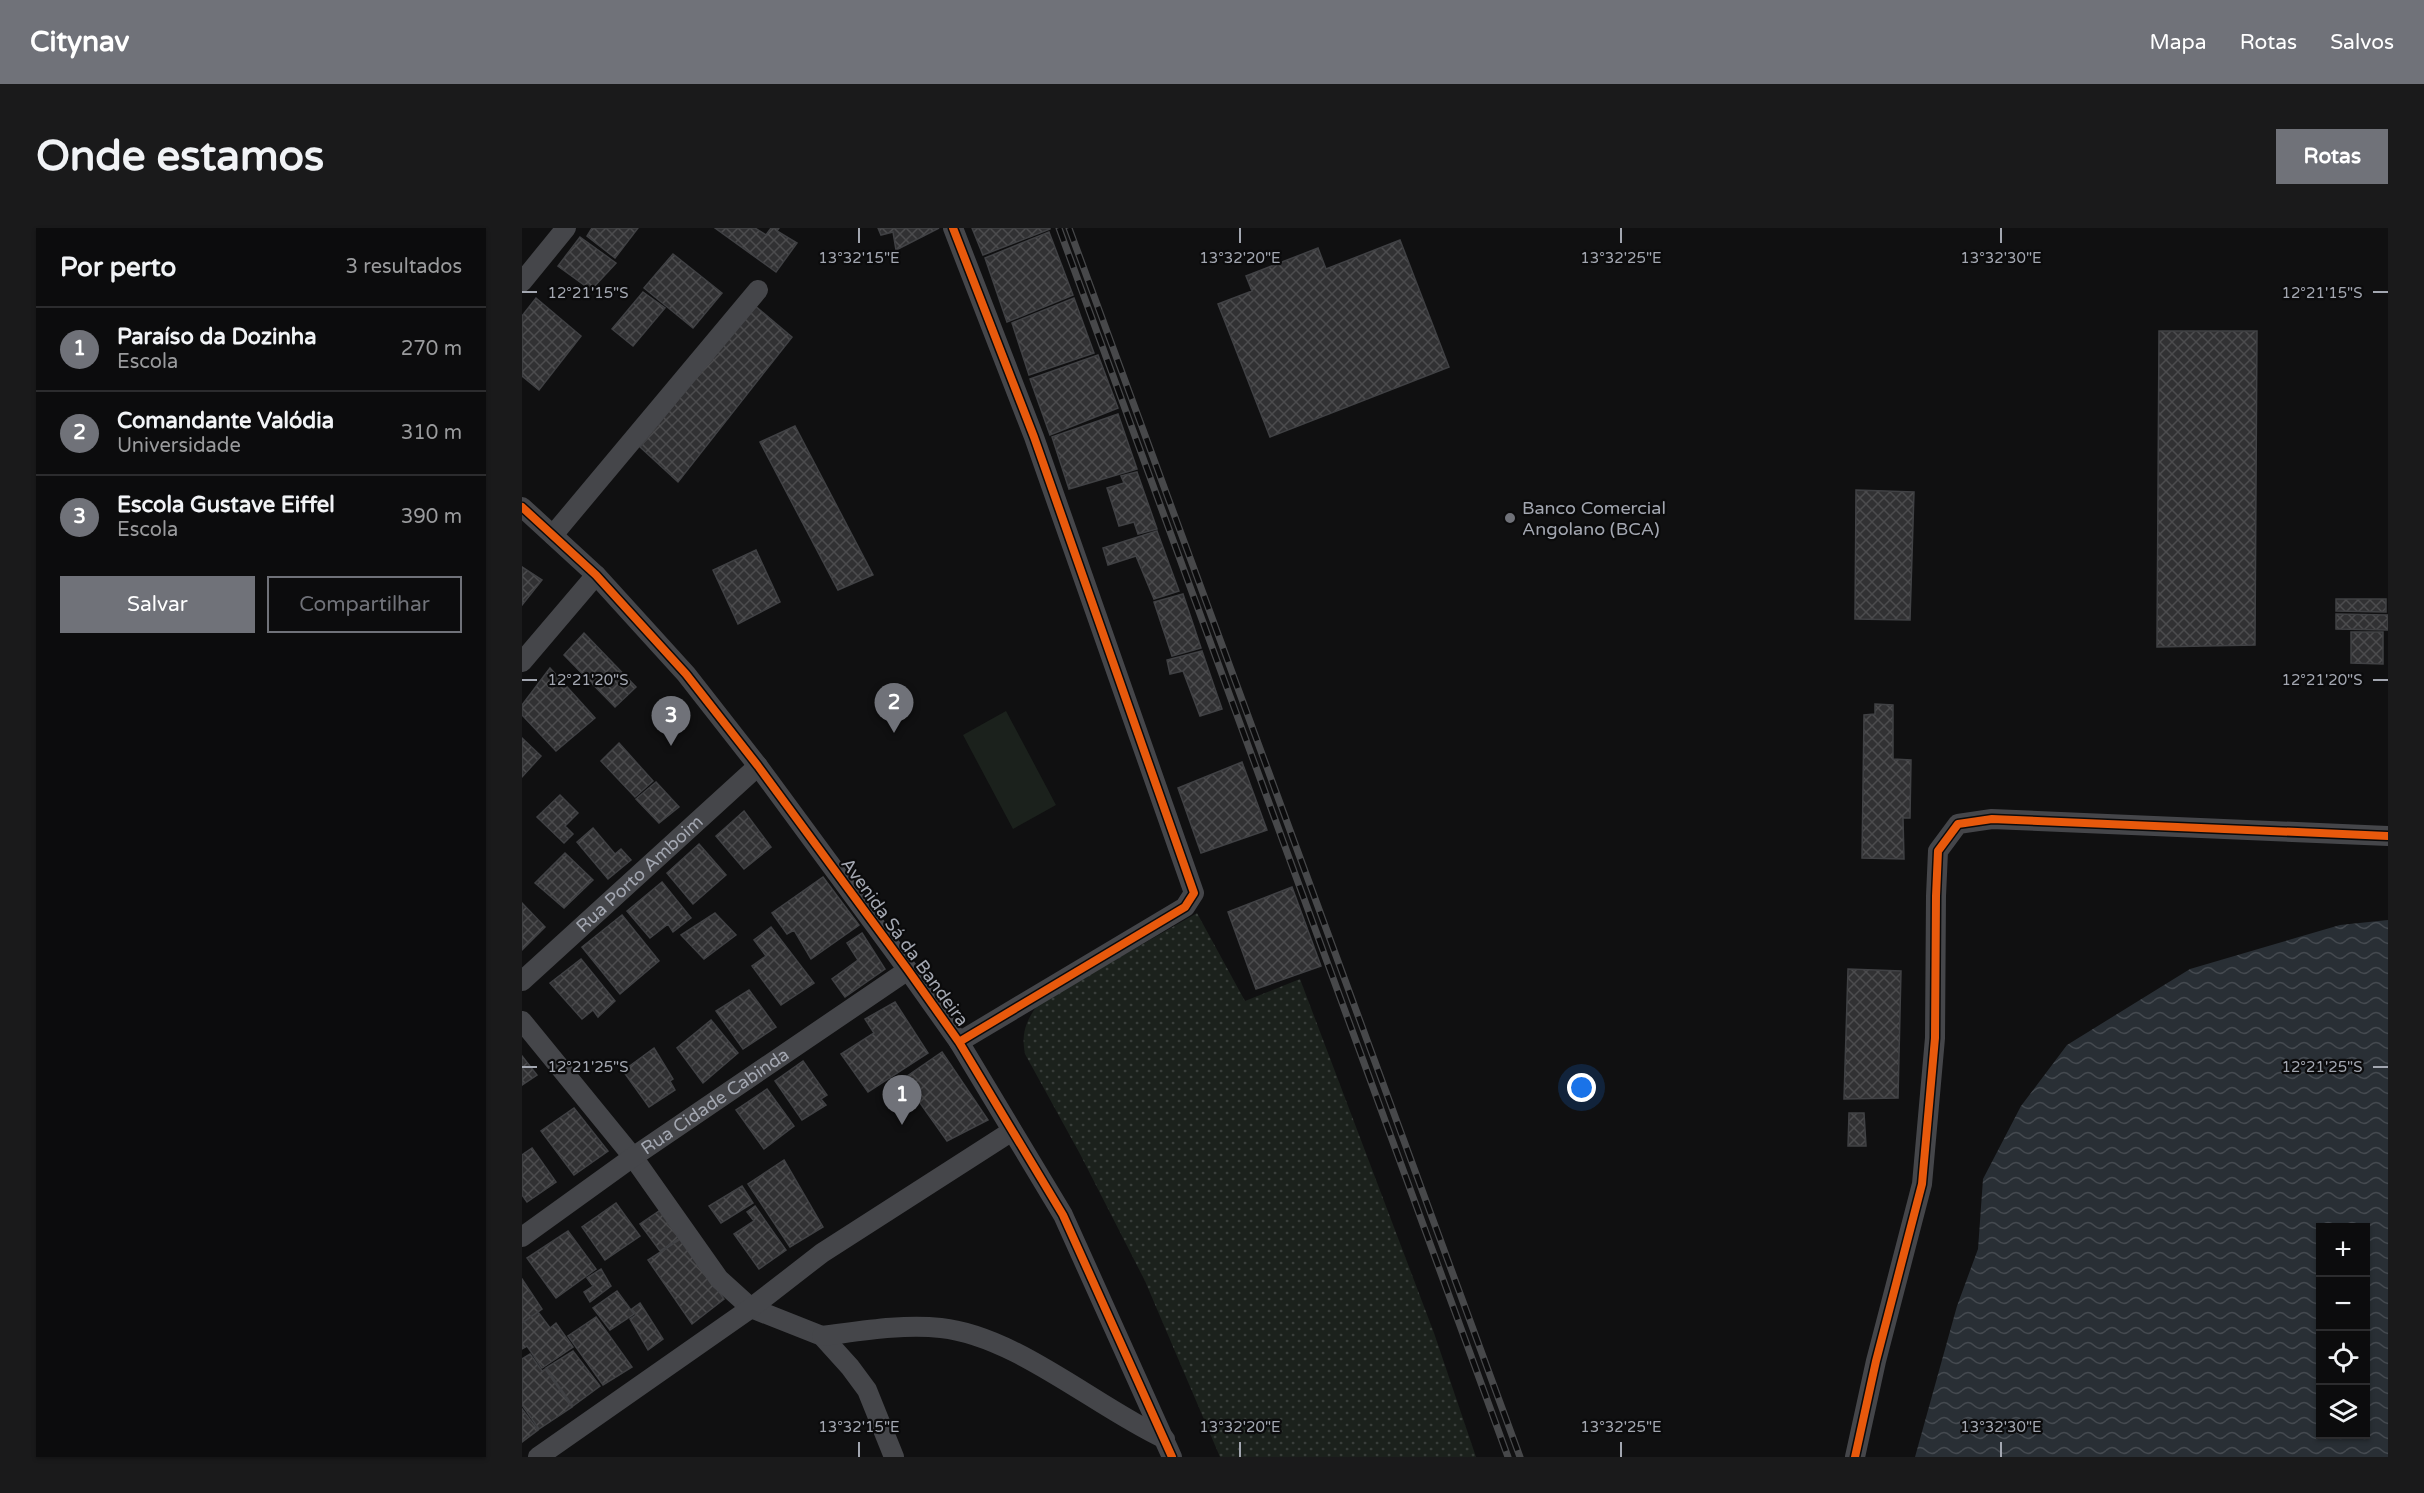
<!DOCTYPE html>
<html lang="pt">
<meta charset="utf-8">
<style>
body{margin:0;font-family:"Varela Round",sans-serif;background:#1a1a1b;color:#f1f3f6}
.controls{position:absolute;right:18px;bottom:18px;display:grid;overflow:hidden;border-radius:0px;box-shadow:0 2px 4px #0004}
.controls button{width:54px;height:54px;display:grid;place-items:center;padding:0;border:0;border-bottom:2px solid #2c2c2e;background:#0c0c0d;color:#f1f3f6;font:30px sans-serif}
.you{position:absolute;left:1060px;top:860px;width:21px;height:21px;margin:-15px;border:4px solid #fff;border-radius:50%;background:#1a73e8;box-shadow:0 0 0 9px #1a73e833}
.badge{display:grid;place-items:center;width:39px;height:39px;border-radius:50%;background:#707279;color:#fff;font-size:20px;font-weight:700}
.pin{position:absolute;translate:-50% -50px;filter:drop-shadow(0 2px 3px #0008)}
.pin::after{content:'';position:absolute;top:32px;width:21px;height:18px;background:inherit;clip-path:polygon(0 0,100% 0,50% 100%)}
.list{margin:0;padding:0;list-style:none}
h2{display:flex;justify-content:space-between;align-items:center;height:78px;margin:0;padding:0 24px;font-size:26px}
h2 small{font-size:20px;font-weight:400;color:#9a9b9d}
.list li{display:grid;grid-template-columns:39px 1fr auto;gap:18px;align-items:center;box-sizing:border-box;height:84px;padding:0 24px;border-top:2px solid #2c2c2e}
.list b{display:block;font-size:22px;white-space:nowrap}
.list p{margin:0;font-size:20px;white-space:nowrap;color:#9a9b9d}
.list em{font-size:20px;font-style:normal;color:#9a9b9d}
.actions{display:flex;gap:12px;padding:18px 24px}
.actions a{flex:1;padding:14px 0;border:2px solid #707279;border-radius:0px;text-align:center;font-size:21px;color:#707279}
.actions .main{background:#707279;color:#fff}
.icon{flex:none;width:33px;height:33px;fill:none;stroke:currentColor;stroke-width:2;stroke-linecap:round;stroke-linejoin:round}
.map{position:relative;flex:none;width:1866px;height:1229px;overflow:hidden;border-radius:0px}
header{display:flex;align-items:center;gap:36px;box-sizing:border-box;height:84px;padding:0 30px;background:#707279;color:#fff}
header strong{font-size:28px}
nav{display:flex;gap:33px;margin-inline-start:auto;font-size:21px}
.intro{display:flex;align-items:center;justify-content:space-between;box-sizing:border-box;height:144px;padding:0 36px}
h1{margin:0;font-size:42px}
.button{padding:15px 27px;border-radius:0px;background:#707279;color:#fff;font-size:21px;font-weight:700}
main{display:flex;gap:36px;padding:0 36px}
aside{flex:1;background:#0c0c0d;border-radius:0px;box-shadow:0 2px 4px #0004}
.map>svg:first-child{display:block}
</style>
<header>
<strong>Citynav</strong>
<nav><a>Mapa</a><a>Rotas</a><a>Salvos</a></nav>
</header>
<div class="intro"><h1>Onde estamos</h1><a class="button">Rotas</a></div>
<main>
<aside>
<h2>Por perto<small>3 resultados</small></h2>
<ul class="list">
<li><span class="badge">1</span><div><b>Paraíso da Dozinha</b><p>Escola</p></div><em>270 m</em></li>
<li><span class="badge">2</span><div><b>Comandante Valódia</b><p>Universidade</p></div><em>310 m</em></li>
<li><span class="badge">3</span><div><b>Escola Gustave Eiffel</b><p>Escola</p></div><em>390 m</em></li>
</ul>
<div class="actions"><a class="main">Salvar</a><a>Compartilhar</a></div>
</aside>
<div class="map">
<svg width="1866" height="1229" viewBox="0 0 1866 1229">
<defs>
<pattern id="grass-dots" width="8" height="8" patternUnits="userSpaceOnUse" patternTransform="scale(1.5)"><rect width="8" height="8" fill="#1b211c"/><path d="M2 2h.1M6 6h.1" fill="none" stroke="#393e3b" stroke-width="1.8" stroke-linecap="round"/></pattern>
<pattern id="water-waves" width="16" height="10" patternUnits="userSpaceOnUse" patternTransform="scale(1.5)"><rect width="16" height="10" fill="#292f35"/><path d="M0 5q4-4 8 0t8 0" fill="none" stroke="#454a50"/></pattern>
<pattern id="building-cross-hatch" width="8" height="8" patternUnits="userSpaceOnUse" patternTransform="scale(1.5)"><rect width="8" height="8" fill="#313133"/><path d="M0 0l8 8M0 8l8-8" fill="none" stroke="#4c4c4e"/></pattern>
</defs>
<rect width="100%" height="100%" fill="#101011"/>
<path fill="url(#grass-dots)" d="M 675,685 L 723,773 L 778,751 L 912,1105 L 954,1229 L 698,1229 L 623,1053 L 558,926 L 503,826 C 499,805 504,793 516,776 Z"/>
<path fill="#1b211c" d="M 484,483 L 534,577 L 491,601 L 441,507 Z"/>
<path fill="url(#water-waves)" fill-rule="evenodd" d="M 1866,692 L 1866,1229 L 1393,1229 L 1435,1078 L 1456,1021 L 1461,951 L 1499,878 L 1545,817 L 1668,741 L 1818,697 ZM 1798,1000 L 1844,1000 L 1844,1206 L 1798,1206 Z"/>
<path fill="url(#building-cross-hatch)" stroke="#404144" stroke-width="1.5" d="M 70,0 L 116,0 L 93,30 L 65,8 Z
M 193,0 L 233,0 L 244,7 L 249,0 L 257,0 L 255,3 L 275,15 L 254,44 Z
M 356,0 L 417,0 L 374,22 L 371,4 L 359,7 Z
M 450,0 L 528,0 L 528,1 L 461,27 Z
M 527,4 L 551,67 L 485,94 L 463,30 Z
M 58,9 L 94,35 L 69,62 L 36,38 Z
M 878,12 L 927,139 L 748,209 L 696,76 L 730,63 L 724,48 L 796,20 L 804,41 Z
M 151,26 L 200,65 L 171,100 L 122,60 Z
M 121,64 L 143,80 L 111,118 L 90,101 Z
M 14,70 L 59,108 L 17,162 L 0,148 L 0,88 Z
M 552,70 L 572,125 L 507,147 L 490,95 Z
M 232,77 L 270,109 L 156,254 L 118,219 Z
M 1637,103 L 1735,103 L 1733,417 L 1635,419 Z
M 576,127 L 596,180 L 528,207 L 508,151 Z
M 596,186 L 615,241 L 547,261 L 530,209 Z
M 273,198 L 351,347 L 316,362 L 238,214 Z
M 615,244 L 635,301 L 616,306 L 612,294 L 597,298 L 585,260 L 602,255 L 599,248 Z
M 1334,262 L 1392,264 L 1388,392 L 1333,391 Z
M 635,303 L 657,363 L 632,371 L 614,328 L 586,337 L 581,320 Z
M 234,322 L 258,374 L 216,396 L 191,342 Z
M 0,339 L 20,352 L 0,377 Z
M 661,366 L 679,420 L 650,428 L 632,374 Z
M 1814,371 L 1864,371 L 1864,384 L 1814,383 Z
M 1814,386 L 1866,387 L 1866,402 L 1814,401 Z
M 1829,404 L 1861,404 L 1861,436 L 1829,435 Z
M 62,405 L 114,459 L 93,479 L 42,427 Z
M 680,423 L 700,481 L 678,488 L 661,443 L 648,446 L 645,432 Z
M 28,440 L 73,490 L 34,523 L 0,487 L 0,477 Z
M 1353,476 L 1371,477 L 1371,531 L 1389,532 L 1388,590 L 1381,590 L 1382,631 L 1340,630 L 1342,487 L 1353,486 Z
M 0,510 L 19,528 L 0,549 Z
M 97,515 L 131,553 L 113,569 L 79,533 Z
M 720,534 L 745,602 L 679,625 L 656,560 Z
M 134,554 L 157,579 L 137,595 L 114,571 Z
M 38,567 L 56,585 L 43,598 L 51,606 L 42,615 L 15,589 Z
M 222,583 L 249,619 L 222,641 L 194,608 Z
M 71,600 L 93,626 L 99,621 L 109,632 L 86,651 L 55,614 Z
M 177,616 L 204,647 L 171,676 L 145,645 Z
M 43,625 L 71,652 L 42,680 L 13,655 Z
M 301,649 L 337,697 L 289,731 L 272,702 L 265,706 L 250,685 Z
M 140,654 L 169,690 L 151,704 L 146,696 L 128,710 L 105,683 Z
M 770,659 L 799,738 L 734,761 L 706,684 Z
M 0,675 L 23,699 L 0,722 Z
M 193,685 L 214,707 L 182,731 L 159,707 Z
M 100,687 L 137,733 L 98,766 L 60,719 Z
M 249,699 L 292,755 L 259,777 L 230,738 L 244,728 L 232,712 Z
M 340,705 L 363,741 L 323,769 L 310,751 L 336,732 L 325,715 Z
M 59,731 L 93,773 L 76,789 L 71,782 L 60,791 L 28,755 Z
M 1326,741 L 1379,743 L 1376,870 L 1322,871 Z
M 227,762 L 254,799 L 221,821 L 194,783 Z
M 373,774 L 406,825 L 346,864 L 319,826 L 352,805 L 343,791 Z
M 189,792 L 216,825 L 181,855 L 155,820 Z
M 132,820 L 151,851 L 148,853 L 153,862 L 127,879 L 101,843 Z
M 420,824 L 466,892 L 425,913 L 381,851 Z
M 0,828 L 15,847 L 0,857 Z
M 281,833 L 305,867 L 299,871 L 304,877 L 280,892 L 253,853 Z
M 245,861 L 272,898 L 242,921 L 214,882 Z
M 52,880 L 86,923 L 52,947 L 19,903 Z
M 1327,885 L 1342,885 L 1344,918 L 1326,918 Z
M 10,920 L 34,954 L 5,974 L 0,967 L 0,927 Z
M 262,932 L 301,999 L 268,1019 L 226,956 Z
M 220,958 L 231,975 L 199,995 L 187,978 Z
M 94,975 L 118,1008 L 83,1032 L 60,999 Z
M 233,978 L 264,1022 L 237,1041 L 212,1006 L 232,993 L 225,984 Z
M 140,981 L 160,1009 L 138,1023 L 118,996 Z
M 46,1003 L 74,1041 L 34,1070 L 5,1030 Z
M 160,1010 L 202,1071 L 170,1096 L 126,1032 Z
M 79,1041 L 89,1058 L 68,1074 L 62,1064 L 71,1058 L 65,1050 Z
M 0,1051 L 20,1081 L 0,1095 Z
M 95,1063 L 112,1086 L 88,1102 L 71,1080 Z
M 118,1075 L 141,1111 L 126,1122 L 108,1091 L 114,1087 L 110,1081 Z
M 16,1084 L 28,1100 L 34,1095 L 51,1119 L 20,1140 L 5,1118 L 0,1121 L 0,1095 Z
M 74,1089 L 110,1139 L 81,1157 L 46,1108 Z
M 51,1123 L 78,1158 L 51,1178 L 24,1140 Z
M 8,1126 L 20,1143 L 23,1141 L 50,1179 L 17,1201 L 0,1177 L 0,1131 Z
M 0,1181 L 16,1202 L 0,1214 Z"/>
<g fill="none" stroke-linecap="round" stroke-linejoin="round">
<g stroke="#45464a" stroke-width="20">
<path d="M 431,0 L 512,209 L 672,665 L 663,679 L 437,814"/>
<path d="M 0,54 L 44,0"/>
<path d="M 0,279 L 74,347 L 164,446 L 236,538 L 386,742 L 437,814 L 541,987 L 650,1229"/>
<path d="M 31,307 L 236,62"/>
<path d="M 0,434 L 74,347"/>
<path id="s1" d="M 0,753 L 236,538"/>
<path d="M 0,793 L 111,929 L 197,1051 L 229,1080 L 300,1108 L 328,1139 L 345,1162 L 372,1229"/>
<path id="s2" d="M 0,1009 L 111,929 L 386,742"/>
<path d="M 300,1108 C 340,1103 379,1096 419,1100 C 494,1108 574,1179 643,1211"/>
<path d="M 16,1229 L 229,1080 L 300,1025 L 490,903"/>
<path d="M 1333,1229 L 1354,1133 L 1400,956 L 1413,810 L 1414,668 L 1416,623 L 1436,596 L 1470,591 L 1866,608"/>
</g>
<g stroke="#47484a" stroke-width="7">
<path id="rail" d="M 537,0 L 986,1229
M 547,0 L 998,1229"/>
</g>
<use href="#rail" stroke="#0b0b0c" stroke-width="4.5" stroke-dasharray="14" stroke-linecap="butt"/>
<g stroke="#0b0b0c" stroke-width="11">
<path id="cycleway" d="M 431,0 L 512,209 L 672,665 L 663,679 L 437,814
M 0,279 L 74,347 L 164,446 L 236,538 L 386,742 L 437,814 L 541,987 L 650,1229
M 1333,1229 L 1354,1133 L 1400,956 L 1413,810 L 1414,668 L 1416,623 L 1436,596 L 1470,591 L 1866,608"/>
</g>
<use href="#cycleway" stroke="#e8590c" stroke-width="8"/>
</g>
<path fill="none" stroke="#a3a7b1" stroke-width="2" d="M 337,0 L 337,15M 718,0 L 718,15M 1099,0 L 1099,15M 1479,0 L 1479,15M 0,64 L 15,64M 1851,64 L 1866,64M 0,452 L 15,452M 1851,452 L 1866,452M 0,839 L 15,839M 1851,839 L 1866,839M 337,1214 L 337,1229M 718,1214 L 718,1229M 1099,1214 L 1099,1229M 1479,1214 L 1479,1229"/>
<circle fill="#707279" stroke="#0b0b0c" stroke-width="2" cx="988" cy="290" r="6"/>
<g text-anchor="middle" stroke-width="4.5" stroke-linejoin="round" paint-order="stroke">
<g font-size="18" fill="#a3a7b1" stroke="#0b0b0c" text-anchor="start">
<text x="1000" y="286">Banco Comercial<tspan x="1000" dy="21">Angolano (BCA)</tspan></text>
</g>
<g font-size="18" fill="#a3a7b1" stroke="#0b0b0c">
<text dy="6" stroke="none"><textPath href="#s1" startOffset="159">Rua Porto Amboim</textPath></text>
<text transform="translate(383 714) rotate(54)" y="6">Avenida Sá da Bandeira</text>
<text dy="6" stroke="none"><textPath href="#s2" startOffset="236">Rua Cidade Cabinda</textPath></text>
</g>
</g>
<g font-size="15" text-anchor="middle" fill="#a3a7b1" stroke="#0b0b0c" stroke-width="4.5" stroke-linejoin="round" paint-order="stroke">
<text x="337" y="35">13°32'15"E</text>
<text x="718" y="35">13°32'20"E</text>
<text x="1099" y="35">13°32'25"E</text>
<text x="1479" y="35">13°32'30"E</text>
<text x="66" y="70">12°21'15"S</text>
<text x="1800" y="70">12°21'15"S</text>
<text x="66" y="457">12°21'20"S</text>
<text x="1800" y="457">12°21'20"S</text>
<text x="66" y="844">12°21'25"S</text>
<text x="1800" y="844">12°21'25"S</text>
<text x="337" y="1204">13°32'15"E</text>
<text x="718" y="1204">13°32'20"E</text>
<text x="1099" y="1204">13°32'25"E</text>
<text x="1479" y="1204">13°32'30"E</text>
</g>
</svg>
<div class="controls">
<button>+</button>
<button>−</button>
<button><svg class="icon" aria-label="locate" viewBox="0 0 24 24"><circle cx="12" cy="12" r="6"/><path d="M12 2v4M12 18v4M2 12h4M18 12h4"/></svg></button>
<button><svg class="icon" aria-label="layers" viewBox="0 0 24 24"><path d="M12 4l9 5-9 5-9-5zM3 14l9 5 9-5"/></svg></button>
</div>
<div class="you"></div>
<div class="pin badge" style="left:380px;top:897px">1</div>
<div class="pin badge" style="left:372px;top:505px">2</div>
<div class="pin badge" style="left:149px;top:518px">3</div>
</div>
</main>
